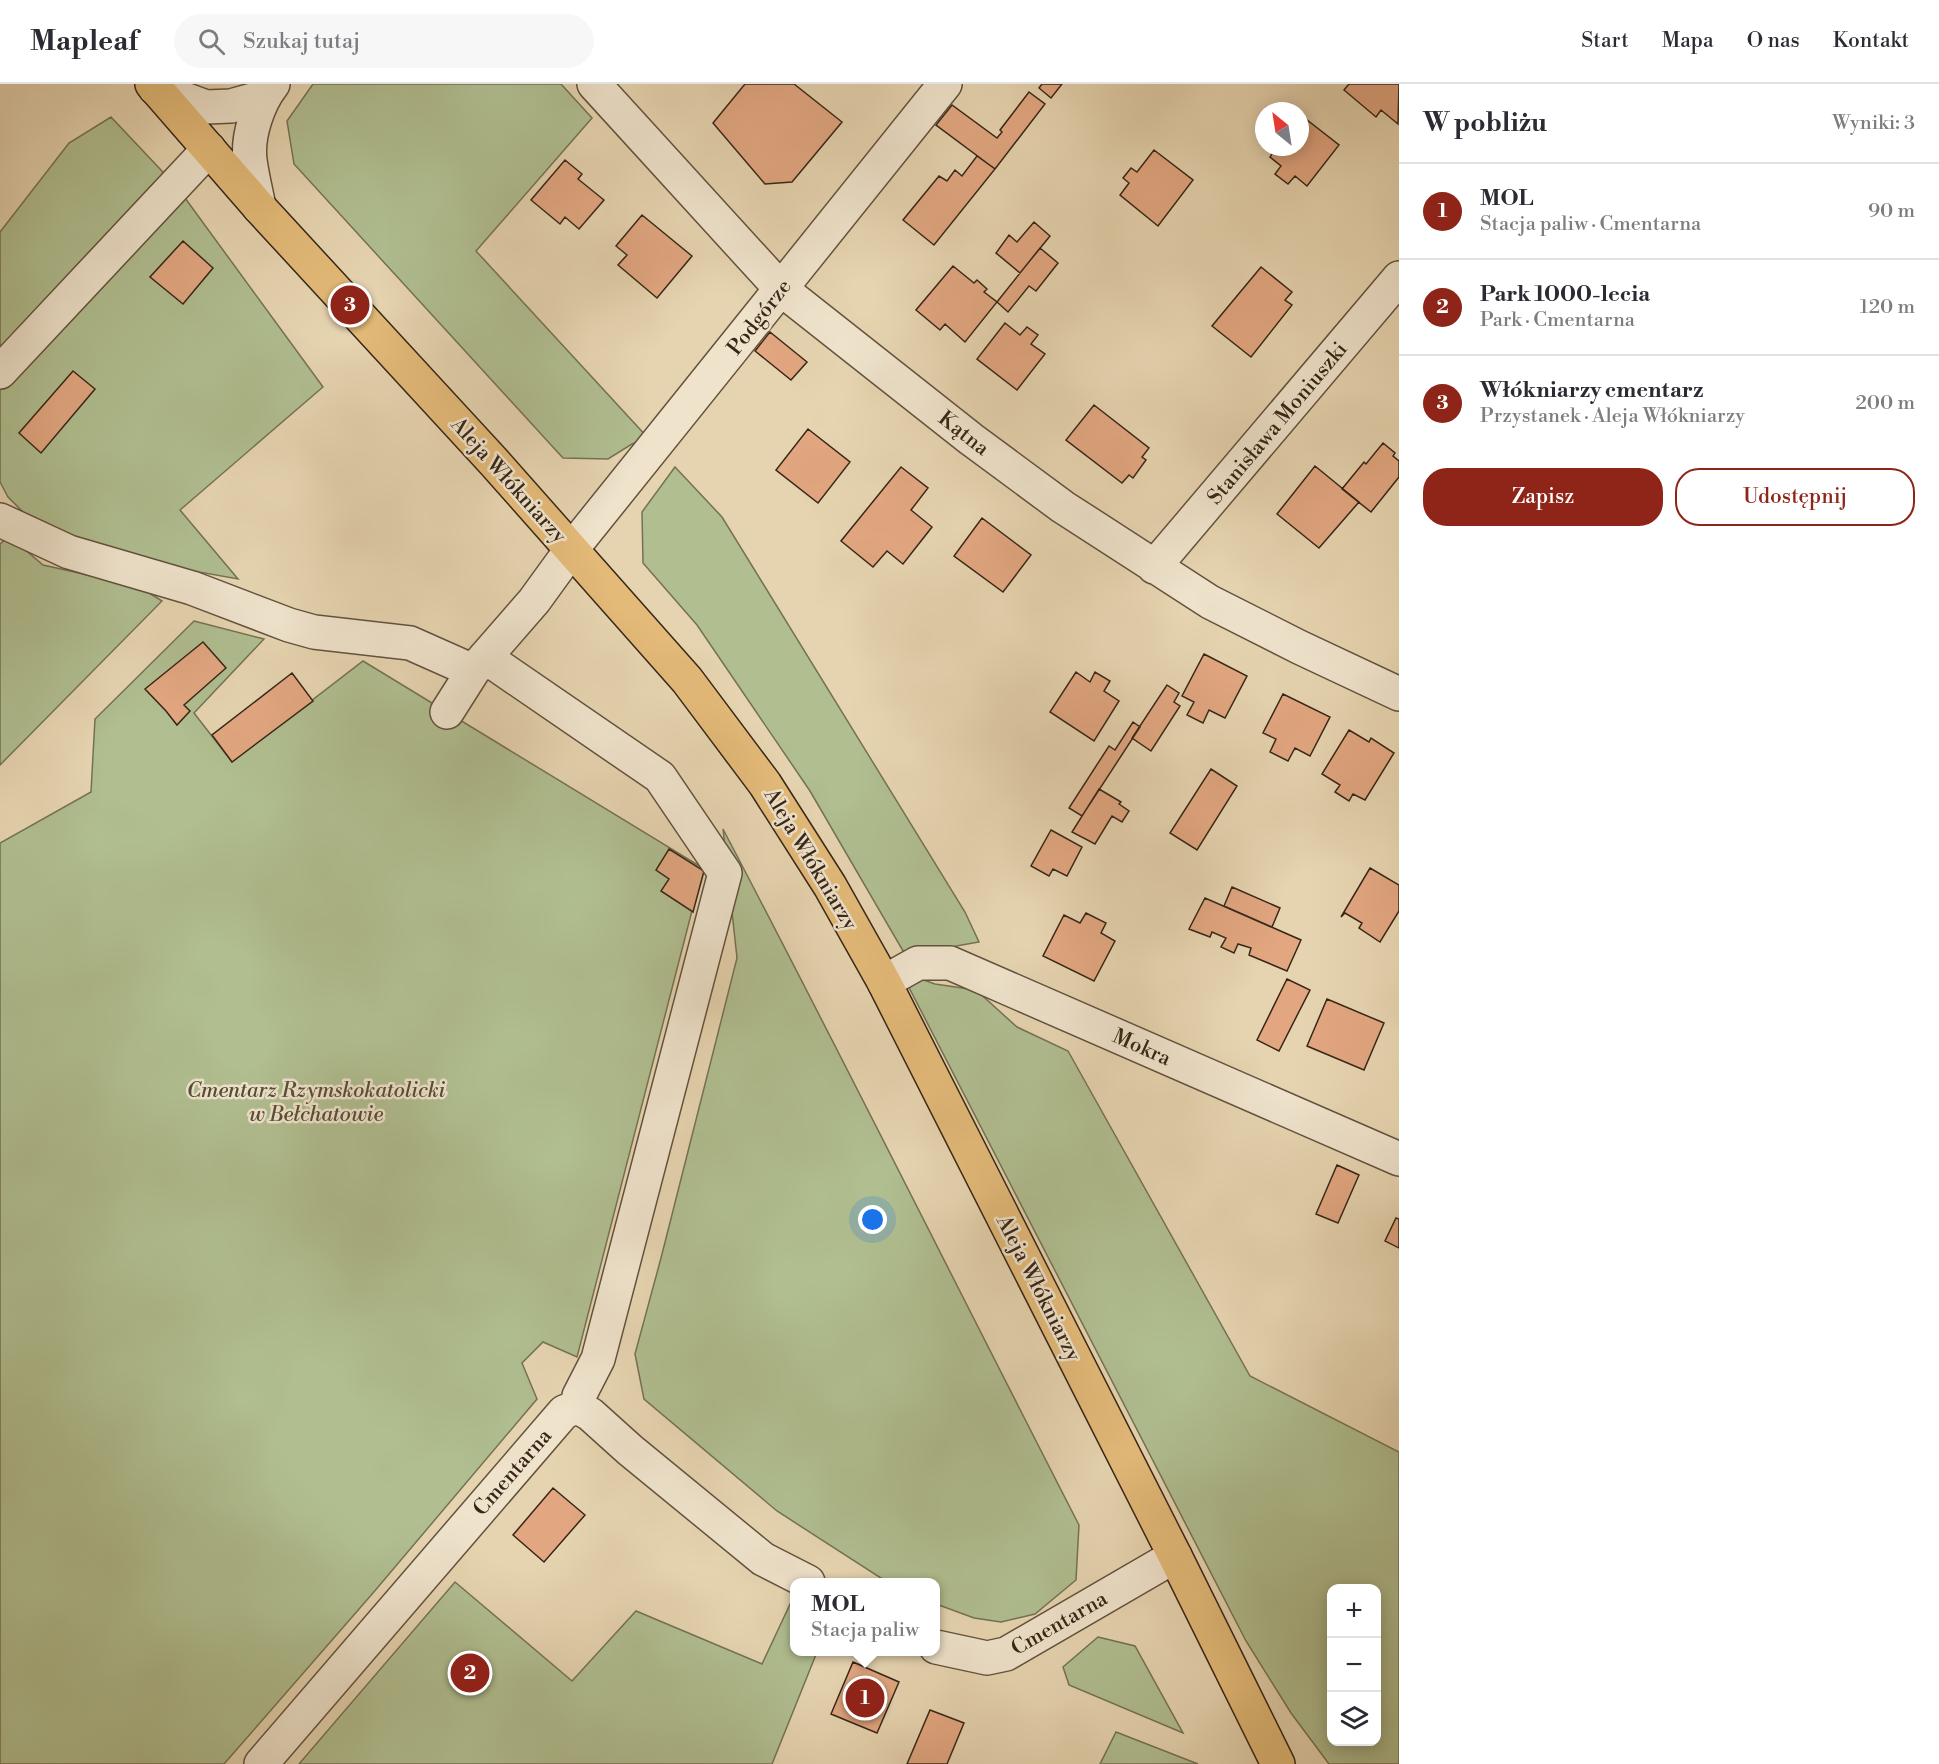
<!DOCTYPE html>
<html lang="pl">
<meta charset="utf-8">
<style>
body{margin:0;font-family:"Libre Bodoni",serif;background:#f7f7f7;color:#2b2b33}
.controls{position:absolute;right:18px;bottom:18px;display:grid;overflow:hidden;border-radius:12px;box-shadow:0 3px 15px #0003}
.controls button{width:54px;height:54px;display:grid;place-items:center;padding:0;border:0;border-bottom:2px solid #e1e1e2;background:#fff;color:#2b2b33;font:30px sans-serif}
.compass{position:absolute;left:1255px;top:18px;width:54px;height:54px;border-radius:50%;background:#fff;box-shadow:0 3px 15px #0003;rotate:330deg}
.you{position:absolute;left:873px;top:1136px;width:21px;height:21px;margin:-15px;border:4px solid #fff;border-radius:50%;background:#1a73e8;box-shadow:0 0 0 9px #1a73e833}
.badge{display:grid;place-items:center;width:39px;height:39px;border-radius:50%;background:#8f2418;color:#fff;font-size:20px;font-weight:700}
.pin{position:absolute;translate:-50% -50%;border:3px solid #fff;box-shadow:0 2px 6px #0006}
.popup{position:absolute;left:790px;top:1494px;width:150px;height:78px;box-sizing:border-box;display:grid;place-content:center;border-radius:12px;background:#fff;filter:drop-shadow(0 2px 4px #0005);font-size:20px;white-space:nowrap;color:#7c7c81}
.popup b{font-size:22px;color:#2b2b33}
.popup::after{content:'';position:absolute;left:50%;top:100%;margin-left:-12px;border:12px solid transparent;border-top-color:#fff}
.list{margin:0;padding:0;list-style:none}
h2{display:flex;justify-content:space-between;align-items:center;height:78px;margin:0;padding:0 24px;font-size:26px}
h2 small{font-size:20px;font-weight:400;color:#7c7c81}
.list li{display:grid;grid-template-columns:39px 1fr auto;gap:18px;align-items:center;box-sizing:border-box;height:96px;padding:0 24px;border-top:2px solid #e1e1e2}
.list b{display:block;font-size:22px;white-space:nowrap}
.list p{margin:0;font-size:20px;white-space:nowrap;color:#7c7c81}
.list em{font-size:20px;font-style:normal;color:#7c7c81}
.actions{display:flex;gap:12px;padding:18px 24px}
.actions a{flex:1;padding:14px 0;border:2px solid #8f2418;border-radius:24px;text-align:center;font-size:21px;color:#8f2418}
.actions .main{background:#8f2418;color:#fff}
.icon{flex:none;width:33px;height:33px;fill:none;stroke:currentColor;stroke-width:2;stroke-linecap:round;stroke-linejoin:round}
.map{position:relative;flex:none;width:1399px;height:1680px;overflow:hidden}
header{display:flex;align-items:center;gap:36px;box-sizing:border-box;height:84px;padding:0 30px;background:#fff;border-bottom:2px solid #e1e1e2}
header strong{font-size:28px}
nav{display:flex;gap:33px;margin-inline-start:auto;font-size:21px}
.search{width:420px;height:54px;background:#f7f7f7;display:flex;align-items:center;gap:15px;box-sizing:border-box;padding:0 21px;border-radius:33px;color:#7c7c81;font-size:22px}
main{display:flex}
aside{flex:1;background:#fff}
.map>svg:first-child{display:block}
</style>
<header>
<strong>Mapleaf</strong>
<div class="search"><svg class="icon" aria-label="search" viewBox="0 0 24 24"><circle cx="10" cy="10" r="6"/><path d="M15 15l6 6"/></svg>Szukaj tutaj</div>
<nav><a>Start</a><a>Mapa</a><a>O nas</a><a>Kontakt</a></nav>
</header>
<main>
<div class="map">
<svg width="1399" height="1680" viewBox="0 0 1399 1680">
<rect width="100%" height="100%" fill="#e6d4b0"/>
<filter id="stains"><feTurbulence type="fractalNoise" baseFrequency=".00333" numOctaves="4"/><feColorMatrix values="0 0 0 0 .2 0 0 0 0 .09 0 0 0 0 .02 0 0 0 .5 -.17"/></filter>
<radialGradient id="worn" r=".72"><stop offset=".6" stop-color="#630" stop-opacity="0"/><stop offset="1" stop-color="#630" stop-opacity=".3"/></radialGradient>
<path fill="#b0be90" stroke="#747254" stroke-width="1.5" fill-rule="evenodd" d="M 313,0 L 561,0 L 592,34 L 476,167 L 648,354 L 632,360 L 608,375 L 563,374 L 294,80 L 287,37 Z
M 111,33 L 177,103 L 323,303 L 180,426 L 238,495 L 138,477 L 67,450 L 25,430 L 8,413 L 0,398 L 0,148 L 69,59 Z
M 675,383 L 722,433 L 965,828 L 979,858 L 945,864 L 903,867 L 810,707 L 697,541 L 643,479 L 642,428 Z
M 9,452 L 43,481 L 138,502 L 162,517 L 0,681 L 0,460 Z
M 194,537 L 264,555 L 194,629 L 232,678 L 363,577 L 703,784 L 577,1273 L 543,1258 L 522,1279 L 537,1315 L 373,1509 L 224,1680 L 0,1680 L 0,759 L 91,708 L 95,635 Z
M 723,745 C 844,976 960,1209 1079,1441 L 1076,1496 L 1035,1530 L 1001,1538 L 974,1534 L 936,1520 L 936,1498 L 887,1498 L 777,1427 L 644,1315 L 635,1270 L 661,1174 L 737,874 Z
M 901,888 L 935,900 L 976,906 L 1017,943 L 1068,967 L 1250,1292 L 1399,1368 L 1399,1680 L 1329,1680 L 1291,1629 L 1246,1557 ZM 1332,1504 L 1376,1504 L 1376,1658 L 1332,1658 Z
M 455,1498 L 572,1597 L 636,1527 L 762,1580 L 792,1516 L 794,1517 L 794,1568 L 817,1568 L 772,1680 L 299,1680 Z
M 1098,1553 L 1135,1562 L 1183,1649 L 1069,1601 L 1063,1583 Z
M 1116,1648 L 1198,1680 L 1100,1680 Z"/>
<path fill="#e2a781" stroke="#372618" stroke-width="1.5" d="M 745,0 L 794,0 L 842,38 L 792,98 L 765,100 L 713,39 Z
M 1042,0 L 1062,0 L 1051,14 L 1039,4 Z
M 1349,0 L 1399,0 L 1398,40 L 1381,26 L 1376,33 L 1344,6 Z
M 1029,8 L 1045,20 L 995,85 L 936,41 L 952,21 L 997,54 L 1002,48 L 1000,46 Z
M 1302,32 L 1339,61 L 1307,102 L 1295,92 L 1288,100 L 1275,90 L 1281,82 L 1270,73 L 1275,65 L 1273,63 L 1300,63 L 1300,34 Z
M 1154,66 L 1193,96 L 1158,142 L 1120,111 L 1129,99 L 1123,94 L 1131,84 L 1137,88 Z
M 977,72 L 995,85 L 934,161 L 903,136 L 939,92 L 947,97 L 955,86 L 962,92 Z
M 565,76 L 582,90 L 578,95 L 604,116 L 579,145 L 565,133 L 560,140 L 531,116 Z
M 642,131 L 692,172 L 657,214 L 618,181 L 627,171 L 616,162 Z
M 1034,138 L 1050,152 L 1020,189 L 996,169 L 1009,151 L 1017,158 Z
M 183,157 L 213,184 L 183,220 L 150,193 Z
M 1040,164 L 1058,179 L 1036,207 L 1029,202 L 1008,228 L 997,218 Z
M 953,182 L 974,199 L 977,196 L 987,205 L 984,208 L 997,218 L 965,258 L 945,240 L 940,246 L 916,226 Z
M 1261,183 L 1292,208 L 1285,216 L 1292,221 L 1251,273 L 1212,242 Z
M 1005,239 L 1020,251 L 1027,243 L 1038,251 L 1031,260 L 1045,270 L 1017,306 L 977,275 Z
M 770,248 L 807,278 L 791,296 L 755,267 Z
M 73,287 L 95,305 L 41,369 L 19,349 Z
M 1094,321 L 1149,364 L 1142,373 L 1146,376 L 1133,394 L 1129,391 L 1122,399 L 1066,356 Z
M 808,345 L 850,378 L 818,419 L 776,386 Z
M 1383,359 L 1395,369 L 1393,372 L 1399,377 L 1399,393 L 1371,428 L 1342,405 L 1364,378 L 1366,380 Z
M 1315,382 L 1359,418 L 1319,464 L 1277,430 Z
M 901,383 L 928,404 L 911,426 L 932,443 L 903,480 L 887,467 L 873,483 L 841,457 Z
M 982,434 L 1031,471 L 1003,508 L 954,472 Z
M 203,558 L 226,584 L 184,621 L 190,627 L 177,641 L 166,627 L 145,605 Z
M 1204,570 L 1247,592 L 1225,634 L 1209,626 L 1203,639 L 1187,631 L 1194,618 L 1182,612 Z
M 1076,588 L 1090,598 L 1095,588 L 1110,597 L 1104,607 L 1119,617 L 1094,657 L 1050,628 Z
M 292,589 L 313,617 L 232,678 L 212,651 Z
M 1167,601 L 1179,609 L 1174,618 L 1180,622 L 1151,667 L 1132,654 Z
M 1283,610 L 1330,633 L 1310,672 L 1295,664 L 1288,677 L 1270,668 L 1276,655 L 1263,649 Z
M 1133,638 L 1140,643 L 1082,732 L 1069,724 L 1109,662 L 1115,666 Z
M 1349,646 L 1369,658 L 1371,654 L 1394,669 L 1365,716 L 1353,710 L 1349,717 L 1335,708 L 1340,701 L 1322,690 Z
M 1211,685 L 1237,702 L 1197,766 L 1170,749 Z
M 1099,705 L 1121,718 L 1119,720 L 1129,727 L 1122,738 L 1112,732 L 1095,760 L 1072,748 Z
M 1051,746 L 1082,763 L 1067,792 L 1053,785 L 1049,792 L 1031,782 Z
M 669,765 L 704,787 L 693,828 L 661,807 L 669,795 L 656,786 Z
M 1370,784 L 1399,801 L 1399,827 L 1380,858 L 1359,844 L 1362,839 L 1345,829 L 1341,833 Z
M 1232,803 L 1280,824 L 1272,843 L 1224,822 Z
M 1205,814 L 1301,856 L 1287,887 L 1249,871 L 1251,864 L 1238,860 L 1234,869 L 1221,863 L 1226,854 L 1212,848 L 1210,853 L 1189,845 Z
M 1086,829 L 1106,839 L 1101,849 L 1115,857 L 1094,897 L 1043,872 L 1064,831 L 1080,839 Z
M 1287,895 L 1310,906 L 1279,967 L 1257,956 Z
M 1327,915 L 1384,939 L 1364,986 L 1307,962 Z
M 1337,1081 L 1359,1091 L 1338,1139 L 1316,1130 Z
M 1396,1134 L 1399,1135 L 1399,1164 L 1385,1157 Z
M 553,1404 L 585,1431 L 544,1478 L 513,1451 Z
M 853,1578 L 899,1598 L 877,1649 L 831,1630 Z
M 930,1626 L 964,1639 L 947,1680 L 907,1680 Z"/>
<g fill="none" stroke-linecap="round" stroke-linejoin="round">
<g stroke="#63523e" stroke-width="36">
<path id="minor" d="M 594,0 L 781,205 L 971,355 L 1063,423 L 1210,518 L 1299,563 L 1399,610
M 155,4 L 206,23 L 231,22 L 263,13
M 259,123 C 256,107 252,92 250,76 C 247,52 258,19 273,0
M 0,288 L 209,65
M 0,436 L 69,468 L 192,504 L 289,541 L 314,548 L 410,559 L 473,587 L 534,517 L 571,466 L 945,0
M 1154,483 L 1399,194
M 485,573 L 660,693 L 725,789 L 598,1275 L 579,1312 L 577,1323
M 447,628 L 473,587
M 884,898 L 918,879 L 950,879 L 1399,1075
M 936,1563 L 987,1574 L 1006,1570 L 1175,1472
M 261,1680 L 564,1328 L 577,1323 L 590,1330 L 630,1366 L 763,1475 L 808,1498"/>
</g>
<g stroke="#372618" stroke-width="36">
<path id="major" d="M 152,0 L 259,123 L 493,377 L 687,596 L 765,700 L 830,802 L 884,898 L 1175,1472 L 1278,1680"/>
</g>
<use href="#minor" stroke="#efe3cc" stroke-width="33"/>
<use href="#major" stroke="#e3ba78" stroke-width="33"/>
</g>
<g text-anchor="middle" stroke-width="5" stroke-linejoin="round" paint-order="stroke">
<g font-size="21" fill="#372618" stroke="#efe3cc">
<text transform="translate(759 233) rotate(-52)" y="7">Podgórze</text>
<text transform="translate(1277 339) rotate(-50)" y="7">Stanisława Moniuszki</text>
<text transform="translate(964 349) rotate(38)" y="7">Kątna</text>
<text transform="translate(509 396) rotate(48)" y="7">Aleja Włókniarzy</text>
<text transform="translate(811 775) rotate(59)" y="7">Aleja Włókniarzy</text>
<text transform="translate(1142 963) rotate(24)" y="7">Mokra</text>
<text transform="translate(1039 1204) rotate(63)" y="7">Aleja Włókniarzy</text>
<text transform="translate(512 1388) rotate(-49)" y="7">Cmentarna</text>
<text transform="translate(1059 1539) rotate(-30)" y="7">Cmentarna</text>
</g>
<g font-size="21" font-style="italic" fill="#554c36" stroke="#efe3cc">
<text x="316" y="1013">Cmentarz Rzymskokatolicki<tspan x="316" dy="24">w Bełchatowie</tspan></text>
</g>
</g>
<rect width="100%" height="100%" filter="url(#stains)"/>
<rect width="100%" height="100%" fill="url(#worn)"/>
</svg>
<div class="controls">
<button>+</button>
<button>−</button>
<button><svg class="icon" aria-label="layers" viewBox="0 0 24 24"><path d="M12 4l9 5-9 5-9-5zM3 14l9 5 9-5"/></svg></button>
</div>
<svg class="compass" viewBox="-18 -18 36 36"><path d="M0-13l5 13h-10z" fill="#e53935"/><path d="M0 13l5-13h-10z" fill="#7c7c81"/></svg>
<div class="you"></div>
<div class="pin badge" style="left:865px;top:1614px">1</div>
<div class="popup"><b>MOL</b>Stacja paliw</div>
<div class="pin badge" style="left:470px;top:1589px">2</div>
<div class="pin badge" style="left:350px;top:221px">3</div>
</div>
<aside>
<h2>W pobliżu<small>Wyniki: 3</small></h2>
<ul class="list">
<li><span class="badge">1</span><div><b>MOL</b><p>Stacja paliw · Cmentarna</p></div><em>90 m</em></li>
<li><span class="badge">2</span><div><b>Park 1000-lecia</b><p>Park · Cmentarna</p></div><em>120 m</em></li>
<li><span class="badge">3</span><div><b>Włókniarzy cmentarz</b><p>Przystanek · Aleja Włókniarzy</p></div><em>200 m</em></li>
</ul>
<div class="actions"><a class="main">Zapisz</a><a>Udostępnij</a></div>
</aside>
</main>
